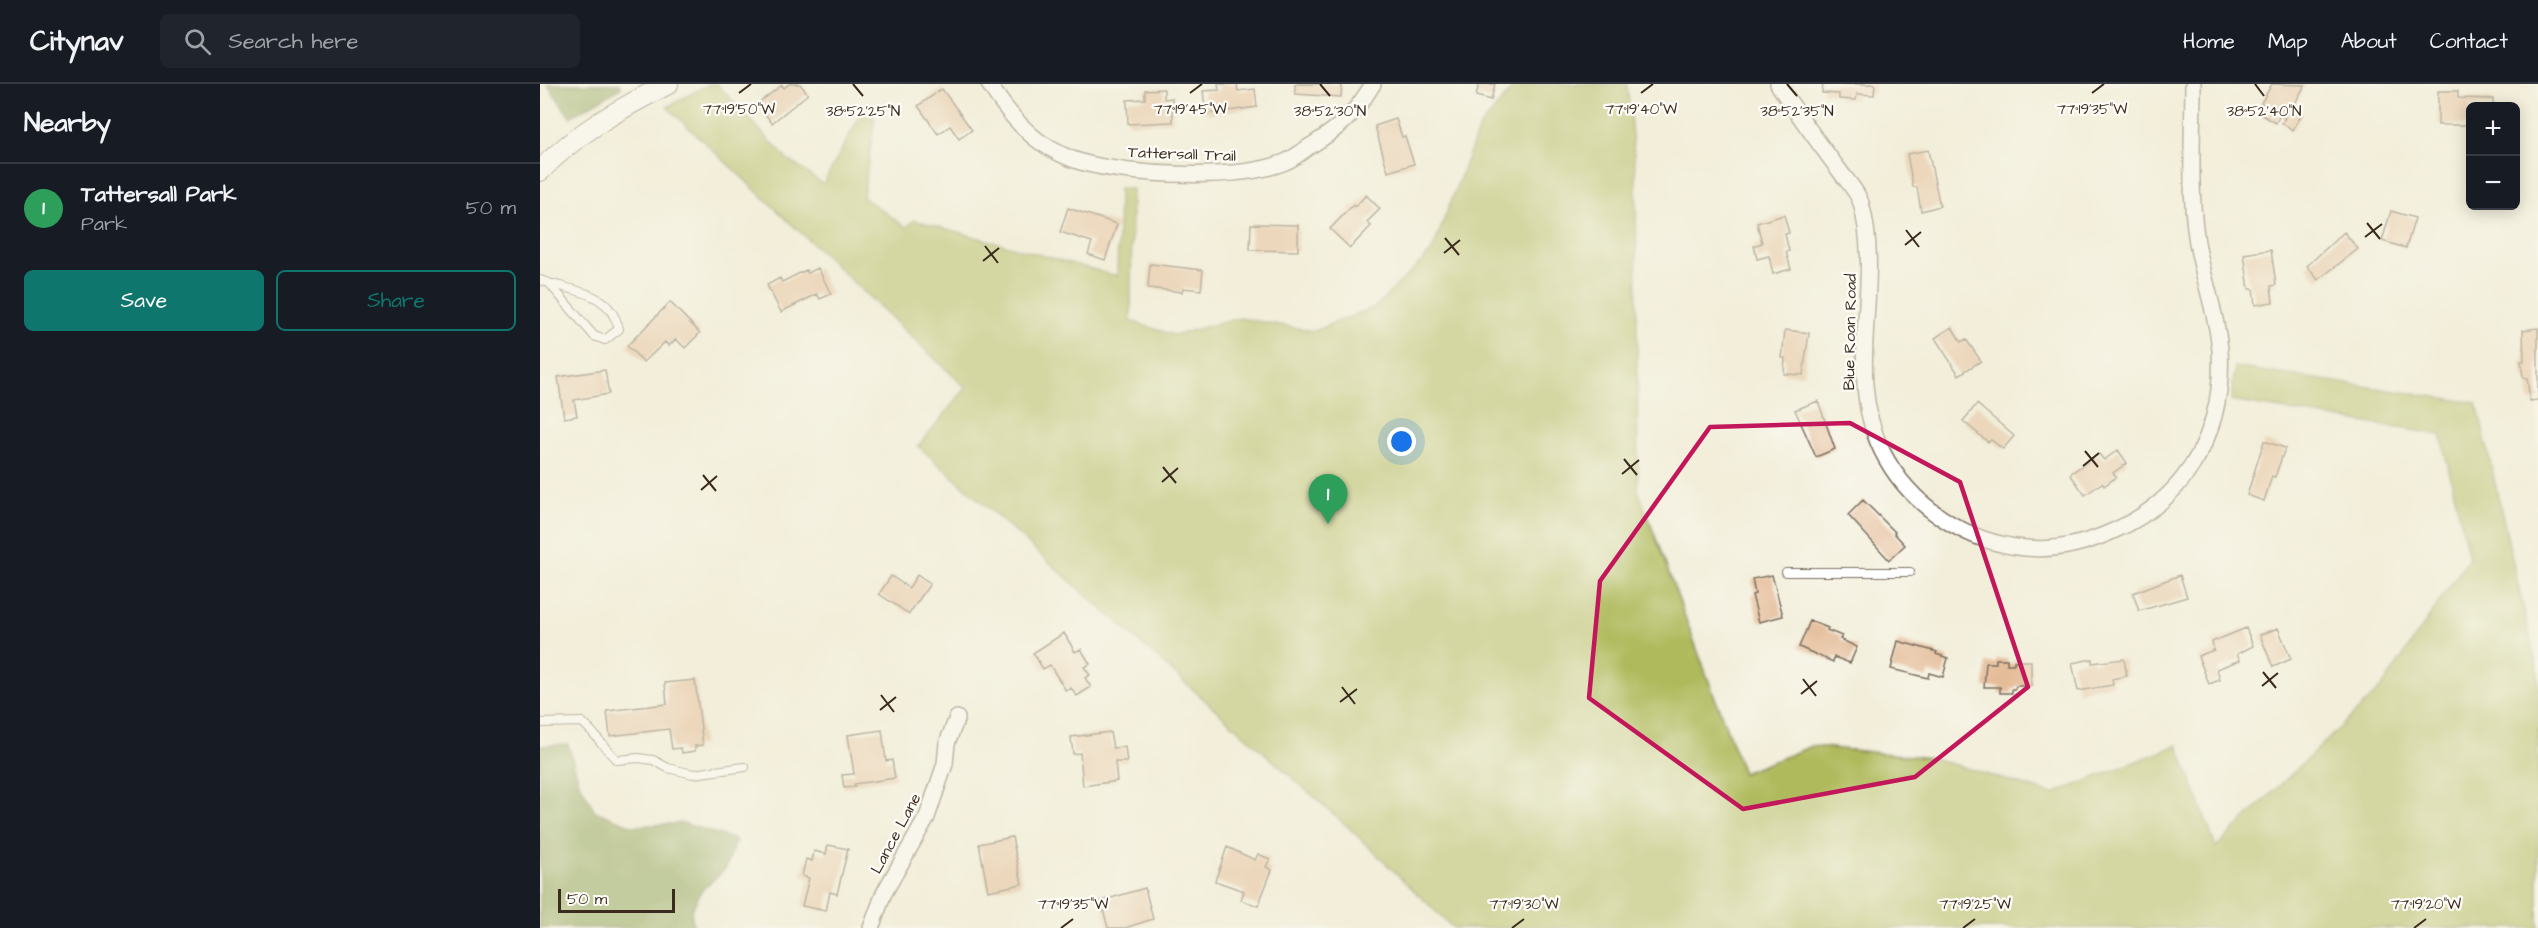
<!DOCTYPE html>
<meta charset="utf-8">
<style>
body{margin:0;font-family:"Architects Daughter",sans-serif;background:#20242c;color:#f1f3f6}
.controls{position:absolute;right:18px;top:18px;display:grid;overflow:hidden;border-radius:9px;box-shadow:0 3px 15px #0003}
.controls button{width:54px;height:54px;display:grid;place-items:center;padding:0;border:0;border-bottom:2px solid #363941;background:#171b24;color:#f1f3f6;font:30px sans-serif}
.scale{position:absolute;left:18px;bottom:15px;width:117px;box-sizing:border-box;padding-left:6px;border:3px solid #3b2a1e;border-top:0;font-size:16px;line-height:21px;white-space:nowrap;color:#3b2a1e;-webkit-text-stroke:4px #fdfcf7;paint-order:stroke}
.you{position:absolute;left:862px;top:358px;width:21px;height:21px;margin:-15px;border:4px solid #fff;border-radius:50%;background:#1a73e8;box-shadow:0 0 0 9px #1a73e833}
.badge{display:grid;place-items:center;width:39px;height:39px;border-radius:50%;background:#0f766e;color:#fff;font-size:20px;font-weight:700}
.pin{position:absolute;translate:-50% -50px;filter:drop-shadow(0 2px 3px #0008)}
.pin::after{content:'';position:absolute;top:32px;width:21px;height:18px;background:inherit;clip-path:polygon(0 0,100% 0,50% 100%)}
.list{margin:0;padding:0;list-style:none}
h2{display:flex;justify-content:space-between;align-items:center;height:78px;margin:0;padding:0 24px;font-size:26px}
h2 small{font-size:20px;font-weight:400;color:#9ea1a6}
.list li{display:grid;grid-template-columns:39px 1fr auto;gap:18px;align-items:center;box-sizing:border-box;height:90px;padding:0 24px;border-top:2px solid #363941}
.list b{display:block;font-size:22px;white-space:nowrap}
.list p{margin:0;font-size:20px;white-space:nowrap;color:#9ea1a6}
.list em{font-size:20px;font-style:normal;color:#9ea1a6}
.actions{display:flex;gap:12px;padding:18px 24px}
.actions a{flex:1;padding:14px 0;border:2px solid #0f766e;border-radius:9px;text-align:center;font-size:21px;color:#0f766e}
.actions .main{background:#0f766e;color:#fff}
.icon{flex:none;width:33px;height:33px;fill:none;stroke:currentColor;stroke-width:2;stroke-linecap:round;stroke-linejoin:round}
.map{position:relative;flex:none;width:1998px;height:844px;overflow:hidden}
header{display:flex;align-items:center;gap:36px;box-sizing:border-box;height:84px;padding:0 30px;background:#171b24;border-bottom:2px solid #363941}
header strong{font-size:28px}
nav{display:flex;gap:33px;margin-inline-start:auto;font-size:21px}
.search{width:420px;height:54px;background:#20242c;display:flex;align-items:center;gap:15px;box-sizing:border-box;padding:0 21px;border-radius:9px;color:#9ea1a6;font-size:22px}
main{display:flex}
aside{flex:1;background:#171b24}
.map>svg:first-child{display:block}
</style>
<header>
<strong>Citynav</strong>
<div class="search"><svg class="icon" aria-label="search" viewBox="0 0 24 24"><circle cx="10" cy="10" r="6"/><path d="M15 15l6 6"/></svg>Search here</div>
<nav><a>Home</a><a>Map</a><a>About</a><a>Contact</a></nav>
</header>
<main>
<aside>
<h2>Nearby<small></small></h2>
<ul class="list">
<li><span class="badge" style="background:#2e9e5b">1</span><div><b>Tattersall Park</b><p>Park</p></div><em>50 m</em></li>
</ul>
<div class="actions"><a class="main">Save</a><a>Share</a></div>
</aside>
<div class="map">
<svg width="1998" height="844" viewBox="0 0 1998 844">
<rect width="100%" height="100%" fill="#fdfcf7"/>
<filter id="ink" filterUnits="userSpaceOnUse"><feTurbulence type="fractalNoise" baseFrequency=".0167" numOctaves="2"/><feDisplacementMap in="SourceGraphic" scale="12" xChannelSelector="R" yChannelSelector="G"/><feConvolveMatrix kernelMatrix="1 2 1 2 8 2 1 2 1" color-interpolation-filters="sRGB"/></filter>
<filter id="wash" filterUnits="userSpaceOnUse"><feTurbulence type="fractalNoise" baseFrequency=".008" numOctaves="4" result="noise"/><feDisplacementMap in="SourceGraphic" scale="24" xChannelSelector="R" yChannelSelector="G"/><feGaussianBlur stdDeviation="1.35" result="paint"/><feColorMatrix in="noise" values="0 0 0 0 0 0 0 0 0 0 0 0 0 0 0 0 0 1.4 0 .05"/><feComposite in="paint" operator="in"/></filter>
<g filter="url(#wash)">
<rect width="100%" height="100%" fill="#f2eeda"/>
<path fill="#afba5c" stroke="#75723d" stroke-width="1.5" d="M 169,0 L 177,0 L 247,75 L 283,100 L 324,25 L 335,35 L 323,113 L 366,143 L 375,136 L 577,192 L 579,104 L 592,105 L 591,237 L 634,251 L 700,234 L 774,247 L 835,223 L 892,167 L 939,44 L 976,0 L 1087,0 L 1096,91 L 1098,406 L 1203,689 L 1272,662 L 1392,674 L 1513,710 L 1638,661 L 1676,763 L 1842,603 L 1929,474 L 1901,351 L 1691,317 L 1695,283 L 1937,319 L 1998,589 L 1998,844 L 913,844 L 808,743 L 378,362 L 426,304 L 127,23 Z"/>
<path fill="#8ba254" stroke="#636639" stroke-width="1.5" d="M 7,0 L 80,0 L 81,4 L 30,33 Z
M 28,660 L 39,698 L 55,727 L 93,742 L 143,739 L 196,756 L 186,784 L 162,806 L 151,827 L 154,844 L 0,844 L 0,662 Z"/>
<g id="blocks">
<path fill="#e4bb97" d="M 249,0 L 260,0 L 268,10 L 232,39 L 217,20 L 242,1 L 244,4 Z
M 678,0 L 697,0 L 698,7 L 715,5 L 717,23 L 666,30 L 663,7 L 679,6 Z
M 755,0 L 802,0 L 801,13 L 755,10 Z
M 939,0 L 955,0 L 951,16 L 936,12 Z
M 1283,0 L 1335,0 L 1334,11 L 1317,10 L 1316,16 L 1299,15 L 1299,10 L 1282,9 Z
M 1732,0 L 1765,1 L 1752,25 L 1762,30 L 1753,46 L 1742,39 L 1745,34 L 1740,31 L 1736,39 L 1722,31 L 1726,22 L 1721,19 Z
M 402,5 L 432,46 L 419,55 L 410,42 L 398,50 L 378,22 Z
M 624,5 L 624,15 L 632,14 L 633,38 L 588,40 L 587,16 L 605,15 L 605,6 Z
M 1898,7 L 1918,7 L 1918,14 L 1953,15 L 1953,22 L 1930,22 L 1930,41 L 1898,41 Z
M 856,35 L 862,53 L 865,52 L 874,80 L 848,88 L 835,42 Z
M 1388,66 L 1400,122 L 1381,127 L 1377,103 L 1373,103 L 1367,70 Z
M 826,111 L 840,125 L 827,138 L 831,142 L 810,164 L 790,145 L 813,121 L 815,123 Z
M 528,124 L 577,140 L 565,176 L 548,170 L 552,158 L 520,148 Z
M 1851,127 L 1875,134 L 1866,164 L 1842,157 Z
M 1244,131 L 1249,149 L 1245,150 L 1249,167 L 1246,168 L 1251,185 L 1233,190 L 1229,172 L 1217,175 L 1214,162 L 1222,159 L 1217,139 Z
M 711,140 L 758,141 L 758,167 L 710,166 Z
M 1804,148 L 1818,165 L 1778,196 L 1767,182 Z
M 1731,166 L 1736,201 L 1731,202 L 1733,218 L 1715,221 L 1713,205 L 1709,205 L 1704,170 Z
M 610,180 L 663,186 L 661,206 L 643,204 L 642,208 L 608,204 Z
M 278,184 L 291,210 L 280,215 L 277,210 L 241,228 L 227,201 L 240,194 L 242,198 L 266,186 L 268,189 Z
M 130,218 L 160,249 L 145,264 L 136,255 L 129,262 L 125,258 L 104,278 L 87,262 Z
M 1412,243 L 1421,258 L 1426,255 L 1441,277 L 1419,291 L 1395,254 Z
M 1998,244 L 1998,316 L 1990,317 L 1987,294 L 1983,294 L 1981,277 L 1984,277 L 1983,246 Z
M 1245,246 L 1269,249 L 1263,291 L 1244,290 L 1245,274 L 1242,274 Z
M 65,286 L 69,310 L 34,316 L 37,332 L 24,334 L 18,293 Z
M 1278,317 L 1295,365 L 1276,373 L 1255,326 Z
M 1437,320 L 1474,352 L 1463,365 L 1451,356 L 1448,358 L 1423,337 Z
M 1724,357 L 1745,364 L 1735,393 L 1732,392 L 1724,417 L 1707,411 Z
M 1578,366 L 1587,379 L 1573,389 L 1576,393 L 1564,402 L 1562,399 L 1545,411 L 1530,390 L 1559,370 L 1564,376 Z
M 1323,416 L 1355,448 L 1354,449 L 1365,461 L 1349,476 L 1308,431 Z
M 377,491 L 390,500 L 369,530 L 339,510 L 351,492 L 369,504 Z
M 1232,491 L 1243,532 L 1219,538 L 1212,511 L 1215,510 L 1212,495 Z
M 1640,491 L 1647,513 L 1599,527 L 1593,509 Z
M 1270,537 L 1288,544 L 1287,546 L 1302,552 L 1300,555 L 1317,563 L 1310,579 L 1294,573 L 1293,578 L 1259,563 Z
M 1706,544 L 1713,562 L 1697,570 L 1700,576 L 1677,585 L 1680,596 L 1669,600 L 1658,572 L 1674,566 L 1672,558 Z
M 1738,544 L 1751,575 L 1733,583 L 1720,551 Z
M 524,549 L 535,568 L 541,565 L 550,580 L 544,583 L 550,591 L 545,594 L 551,603 L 537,612 L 531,604 L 526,607 L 510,581 L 503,585 L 493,569 Z
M 1358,557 L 1397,568 L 1396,570 L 1408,574 L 1403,593 L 1389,589 L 1388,594 L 1351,585 Z
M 1456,575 L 1467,575 L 1467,580 L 1474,580 L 1474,577 L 1491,577 L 1491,602 L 1476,602 L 1475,605 L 1472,605 L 1472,609 L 1460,609 L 1460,603 L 1444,603 L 1446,579 L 1456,579 Z
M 1552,575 L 1552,579 L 1584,575 L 1587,592 L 1572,595 L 1573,601 L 1538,607 L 1532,579 Z
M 155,596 L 163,661 L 155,662 L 155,667 L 142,669 L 141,664 L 132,665 L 129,645 L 70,652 L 67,627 L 127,620 L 125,599 Z
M 342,646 L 346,677 L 352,676 L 355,694 L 314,700 L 315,703 L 304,704 L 302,691 L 314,690 L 308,651 Z
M 570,648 L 573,664 L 585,663 L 587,678 L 575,678 L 577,697 L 543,702 L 540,669 L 533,670 L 531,653 Z
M 472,753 L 482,800 L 448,807 L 439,760 Z
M 288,761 L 308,765 L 297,810 L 290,808 L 286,827 L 262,822 L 269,794 L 262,792 L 266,775 L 272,777 L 274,767 L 286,770 Z
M 687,763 L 715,776 L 718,770 L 730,775 L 726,783 L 732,786 L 718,822 L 701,816 L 704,807 L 675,797 Z
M 605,804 L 613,835 L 585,844 L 568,844 L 561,817 Z"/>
</g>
</g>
<g filter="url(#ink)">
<use href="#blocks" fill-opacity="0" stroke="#7b6f60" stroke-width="1.5"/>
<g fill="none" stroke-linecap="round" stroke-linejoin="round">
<g stroke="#7b6f60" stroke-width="10">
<path id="service" d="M 0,196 C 32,208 69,205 79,245 L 65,256 L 54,252 L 9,199
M 1246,488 L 1370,488
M 0,639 L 42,638 C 56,650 64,664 77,676 L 98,674 L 113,676 L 128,684 L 153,690 L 205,683"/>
</g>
<g stroke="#7b6f60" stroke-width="18">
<path id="minor" d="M 449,0 C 463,22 479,43 500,58 C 512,66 527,74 541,78 C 589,92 700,97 745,78 C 755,74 763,66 772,61 C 802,42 814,31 833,0
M 1238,0 C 1257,30 1278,58 1299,86 C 1306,96 1318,108 1321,119 C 1344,202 1303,288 1342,367 C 1369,421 1426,459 1486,464 C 1516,467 1544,460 1571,448 C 1647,416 1685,347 1680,266 C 1677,228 1661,190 1656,152 C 1649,102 1653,50 1653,0
M 331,844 L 344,809 L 387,733 L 405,680 L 407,659 L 417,634"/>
</g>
<g stroke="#7b6f60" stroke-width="22">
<path id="tertiary" d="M 0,87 C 37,48 80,25 128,0"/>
</g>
<use href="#service" stroke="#fff" stroke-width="8"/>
<use href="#minor" stroke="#fff" stroke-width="15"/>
<use href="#tertiary" stroke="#fff" stroke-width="20"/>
</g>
</g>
<path d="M0 0H1998V844H0ZM 1310,339 L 1420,398 L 1488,603 L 1375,693 L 1203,725 L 1049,614 L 1060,497 L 1170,343 Z" fill="#f2eeda" fill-opacity=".55" fill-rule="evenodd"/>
<path fill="none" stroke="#c2185b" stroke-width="4.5" stroke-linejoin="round" d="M 1310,339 L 1420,398 L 1488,603 L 1375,693 L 1203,725 L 1049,614 L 1060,497 L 1170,343 Z"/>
<path fill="none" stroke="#3b2a1e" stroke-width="2" d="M 313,0 L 323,12M 780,0 L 790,12M 1247,0 L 1257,12M 1715,0 L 1724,12M 199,9 L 211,0M 650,9 L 662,0M 1101,9 L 1113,0M 1552,9 L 1564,0M 1827,139 L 1840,155M 1366,146 L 1379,163M 1825,153 L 1842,140M 905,154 L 919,171M 1365,161 L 1381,148M 445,162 L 458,179M 904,169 L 920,156M 443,177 L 459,164M 1545,367 L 1558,383M 1084,375 L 1097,391M 1543,382 L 1559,369M 623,383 L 636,399M 1082,390 L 1099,376M 163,391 L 176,407M 622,398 L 638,384M 161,406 L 177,392M 1723,588 L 1736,604M 1263,595 L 1276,612M 1722,602 L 1738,589M 802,603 L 815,620M 1261,610 L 1277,597M 341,611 L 354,628M 800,618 L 817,605M 340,626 L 356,613M 521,844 L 533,835M 972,844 L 984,835M 1423,844 L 1435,835M 1874,844 L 1886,835"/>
<g text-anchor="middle" stroke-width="4.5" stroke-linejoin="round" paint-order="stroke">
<g font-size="16" fill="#3b2a1e" stroke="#fdfcf7">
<text transform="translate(642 69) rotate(2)" y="6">Tattersall Trail</text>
<text transform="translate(1309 248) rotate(-89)" y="6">Blue Roan Road</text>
<text transform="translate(355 749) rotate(-62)" y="6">Lance Lane</text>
</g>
</g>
<g font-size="15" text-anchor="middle" fill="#3b2a1e" stroke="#fdfcf7" stroke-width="4.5" stroke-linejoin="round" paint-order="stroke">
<text x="1101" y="30">77°19'40"W</text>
<text x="1552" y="30">77°19'35"W</text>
<text x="199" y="30">77°19'50"W</text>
<text x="650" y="30">77°19'45"W</text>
<text x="1724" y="32">38°52'40"N</text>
<text x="323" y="32">38°52'25"N</text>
<text x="790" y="32">38°52'30"N</text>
<text x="1257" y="32">38°52'35"N</text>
<text x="533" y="825">77°19'35"W</text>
<text x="984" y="825">77°19'30"W</text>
<text x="1435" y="825">77°19'25"W</text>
<text x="1886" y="825">77°19'20"W</text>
</g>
</svg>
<div class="controls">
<button>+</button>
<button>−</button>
</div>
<div class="scale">50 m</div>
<div class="you"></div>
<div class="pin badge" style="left:788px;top:440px;background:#2e9e5b">1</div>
</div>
</main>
